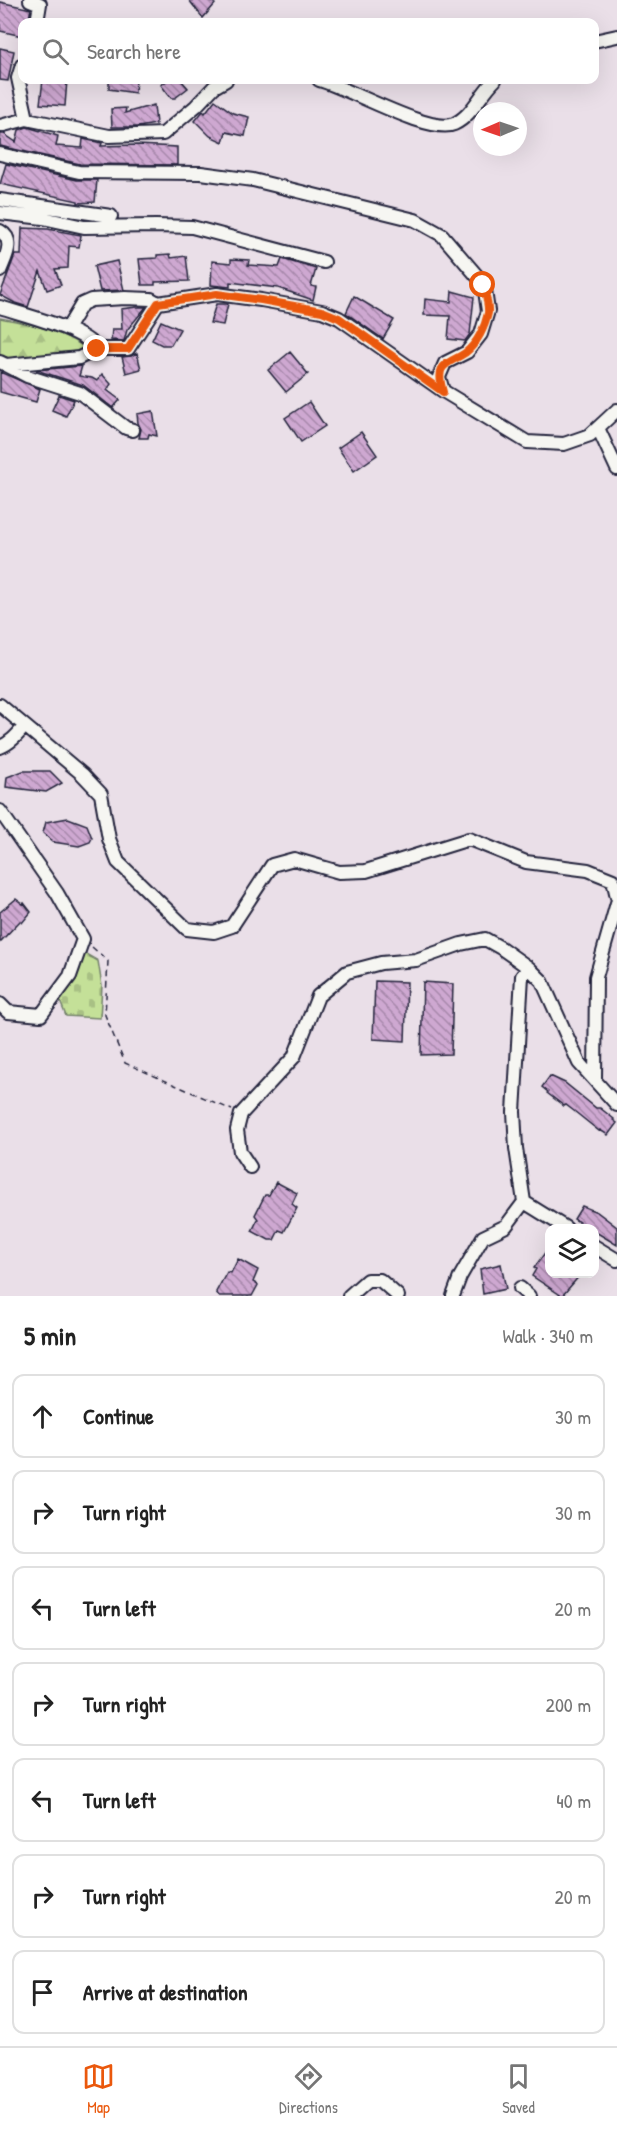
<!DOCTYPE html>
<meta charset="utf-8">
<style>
body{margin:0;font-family:"Patrick Hand",sans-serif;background:#f6f6f6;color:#222}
.controls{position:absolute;right:18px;bottom:18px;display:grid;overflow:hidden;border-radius:12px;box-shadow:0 6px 24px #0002}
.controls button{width:54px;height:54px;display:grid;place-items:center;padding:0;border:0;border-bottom:2px solid #e0e0e0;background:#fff;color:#222;font:30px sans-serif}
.compass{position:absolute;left:473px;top:102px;width:54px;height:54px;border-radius:50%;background:#fff;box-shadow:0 6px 24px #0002;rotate:268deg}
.stop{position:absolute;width:18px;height:18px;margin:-14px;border:4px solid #ea580c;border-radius:50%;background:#fff}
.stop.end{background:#ea580c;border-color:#fff;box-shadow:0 2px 6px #0008}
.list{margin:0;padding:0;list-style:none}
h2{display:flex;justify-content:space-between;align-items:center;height:78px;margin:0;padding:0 24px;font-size:26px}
h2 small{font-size:20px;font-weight:400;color:#767676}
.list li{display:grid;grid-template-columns:39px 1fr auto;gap:18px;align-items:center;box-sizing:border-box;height:84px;margin:0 12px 12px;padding:0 12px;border:2px solid #e0e0e0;border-radius:12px}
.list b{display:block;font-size:22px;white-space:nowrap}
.list em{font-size:20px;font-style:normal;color:#767676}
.icon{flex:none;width:33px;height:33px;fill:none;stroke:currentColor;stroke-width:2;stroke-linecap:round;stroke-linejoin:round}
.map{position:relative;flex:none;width:617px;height:1296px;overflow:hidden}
.search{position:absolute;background:#fff;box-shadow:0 6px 24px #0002;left:18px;right:18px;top:18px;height:66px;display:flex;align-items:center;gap:15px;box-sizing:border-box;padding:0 21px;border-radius:12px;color:#767676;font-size:22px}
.sheet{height:750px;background:#fff}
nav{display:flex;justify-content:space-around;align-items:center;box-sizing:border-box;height:84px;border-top:2px solid #e0e0e0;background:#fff;font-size:16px;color:#767676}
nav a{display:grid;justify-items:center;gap:3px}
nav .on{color:#ea580c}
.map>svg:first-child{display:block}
</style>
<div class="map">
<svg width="617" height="1296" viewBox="0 0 617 1296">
<defs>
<pattern id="forest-firs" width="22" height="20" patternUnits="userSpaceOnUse" patternTransform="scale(1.5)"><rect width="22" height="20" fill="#c4e098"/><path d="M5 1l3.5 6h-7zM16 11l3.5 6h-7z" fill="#a8c084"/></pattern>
<pattern id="cemetery-stones" width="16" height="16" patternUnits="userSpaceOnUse" patternTransform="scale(1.5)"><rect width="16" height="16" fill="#c4e098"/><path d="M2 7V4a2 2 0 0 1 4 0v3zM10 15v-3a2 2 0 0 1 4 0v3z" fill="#a8c084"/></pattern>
<pattern id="building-back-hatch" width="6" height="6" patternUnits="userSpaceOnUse" patternTransform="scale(1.5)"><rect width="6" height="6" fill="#cea8d1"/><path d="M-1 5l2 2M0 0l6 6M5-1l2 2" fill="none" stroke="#a788ab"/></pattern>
</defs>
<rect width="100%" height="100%" fill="#eadfe8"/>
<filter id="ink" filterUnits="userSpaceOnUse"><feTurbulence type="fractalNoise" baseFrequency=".0167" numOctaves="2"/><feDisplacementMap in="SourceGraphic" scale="12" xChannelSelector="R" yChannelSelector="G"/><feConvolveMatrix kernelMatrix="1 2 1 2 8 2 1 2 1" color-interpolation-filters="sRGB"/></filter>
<g filter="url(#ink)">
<path fill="url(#forest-firs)" stroke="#73816a" stroke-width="1.5" d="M 0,318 C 32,324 62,330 88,350 L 2,359 L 0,358 Z"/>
<path fill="url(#cemetery-stones)" stroke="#73816a" stroke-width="1.5" d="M 84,953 L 98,961 L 102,986 L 100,1018 L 66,1016 L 60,1001 Z"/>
<path fill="url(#building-back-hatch)" stroke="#22223b" stroke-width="1.5" d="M 189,0 L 210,0 L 215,4 L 203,18 Z
M 0,2 L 31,9 L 28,22 L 22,22 L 22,36 L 0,31 Z
M 0,48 L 14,51 L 8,81 L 0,80 Z
M 43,80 L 67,80 L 65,106 L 40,104 Z
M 109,80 L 136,80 L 135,93 L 109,89 Z
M 168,80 L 181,80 L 188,88 L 175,98 L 171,98 L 161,85 Z
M 215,100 L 233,113 L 249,117 L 245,136 L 226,132 L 223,142 L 210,136 L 195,121 L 203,111 L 205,113 Z
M 154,105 L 156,124 L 138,127 L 112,127 L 111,109 L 126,108 L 125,113 Z
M 27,127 L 58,136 L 56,146 L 82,148 L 83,139 L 102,143 L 101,146 L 138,145 L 177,147 L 177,165 L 80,164 L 0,146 L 0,134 L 4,134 L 16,142 L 19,130 Z
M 6,164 L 77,180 L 97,180 L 95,202 L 78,203 L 78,201 L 0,184 Z
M 22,228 L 48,229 L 81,235 L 79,247 L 69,246 L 68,268 L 55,269 L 61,285 L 47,290 L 40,271 L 28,307 L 15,303 L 0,295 L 15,255 L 21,255 Z
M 170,254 L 171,258 L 186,256 L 189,281 L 155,282 L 155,285 L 142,285 L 139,259 L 157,258 L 157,255 Z
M 231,259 L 249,260 L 248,265 L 279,267 L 282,259 L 316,269 L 311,286 L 316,287 L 313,300 L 278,288 L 230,282 L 230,287 L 211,285 L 212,261 L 231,263 Z
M 117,261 L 124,290 L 100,291 L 94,266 Z
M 452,291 L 474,297 L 470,334 L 465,341 L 448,339 L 450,316 L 424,315 L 425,299 L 451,302 Z
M 354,296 L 394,320 L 383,339 L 346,313 Z
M 216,304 L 228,304 L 223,325 L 210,323 Z
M 137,307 L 146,307 L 127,330 L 124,341 L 111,340 L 112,329 L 122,329 L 121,309 Z
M 161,321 L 180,329 L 171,345 L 162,345 L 152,340 Z
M 290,352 L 308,374 L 286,392 L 268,370 Z
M 137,353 L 141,369 L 126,373 L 122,357 L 131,356 Z
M 82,366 L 79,376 L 92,378 L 97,381 L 102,374 L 111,384 L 107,390 L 120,400 L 113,408 L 83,385 L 36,370 Z
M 0,372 L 40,389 L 36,402 L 0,392 Z
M 59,395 L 74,400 L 66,416 L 52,410 Z
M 309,402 L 325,426 L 301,442 L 285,418 Z
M 153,411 L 157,436 L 149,434 L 148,438 L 139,438 L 141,429 L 138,423 L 137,414 Z
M 361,432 L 377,455 L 354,471 L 338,448 Z
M 23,771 L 50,771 L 62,783 L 46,792 L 6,787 L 7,777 Z
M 68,818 L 87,825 L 92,838 L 90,842 L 79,846 L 53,842 L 43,833 L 46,822 Z
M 16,899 L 23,904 L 24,903 L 31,912 L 22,923 L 20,921 L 0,942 L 0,912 Z
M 375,981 L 407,982 L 405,1041 L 373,1039 Z
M 423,982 L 453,984 L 451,1054 L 421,1055 Z
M 550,1076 L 565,1083 L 596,1108 L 600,1108 L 614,1119 L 613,1120 L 617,1123 L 608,1135 L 600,1130 L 599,1131 L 574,1111 L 566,1105 L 564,1106 L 547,1093 L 548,1092 L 542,1087 Z
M 276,1182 L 297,1193 L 292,1204 L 297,1208 L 284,1232 L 279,1230 L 274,1240 L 269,1240 L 252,1231 L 258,1219 L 255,1215 L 265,1195 L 269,1195 Z
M 582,1206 L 597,1212 L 617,1227 L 617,1245 L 594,1231 L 594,1228 L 588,1228 L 574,1219 Z
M 549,1247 L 549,1274 L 581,1274 L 562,1296 L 532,1276 L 536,1269 L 534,1268 Z
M 238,1259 L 258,1270 L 253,1282 L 258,1285 L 252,1296 L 219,1296 L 216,1292 L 227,1272 L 231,1273 Z
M 501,1264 L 506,1289 L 483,1294 L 480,1269 Z"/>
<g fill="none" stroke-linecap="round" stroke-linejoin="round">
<g stroke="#22223b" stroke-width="16">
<path id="minor" d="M 30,0 L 40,4 L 37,22
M 594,41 L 617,36
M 22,65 L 18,78 L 27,119
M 319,80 C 347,87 430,135 454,124 C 472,116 481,93 495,80
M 0,126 L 27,119 L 109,136 L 163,134 L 196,106 L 214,87 L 226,80
M 0,154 L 79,172 L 201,173 L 253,180 L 415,220 L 442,235 L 484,284 L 488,311 L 481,334 L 467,352 L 445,363 L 439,377 L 443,391 L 527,442 L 564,444 L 590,435 L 617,410
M 0,200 L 111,216
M 0,213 L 43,218 L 84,227 L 156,226 L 192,227 L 324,262
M 0,231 C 16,240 5,258 0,271
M 0,307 C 24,315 84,329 97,349
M 67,329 L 82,304 L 91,300 L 125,298 L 151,299 L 158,303 L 217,294 L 261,300 L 322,311 L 339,318 L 443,391
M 0,362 L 6,365 L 79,358 L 97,349 L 128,349 L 158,303
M 6,365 L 27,376 L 80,393 L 126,428 L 133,430
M 598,428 L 617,469
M 0,705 L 82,774 L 101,794 L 109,839 L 118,862 L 187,929 L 214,932 L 232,926 L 272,865 L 294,859 L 339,872 L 366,871 L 469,839 L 526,862 L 588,870 L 613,880 L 617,897
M 0,747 C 11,743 18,734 25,726
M 0,811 L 57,893 L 83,939 L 70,976 L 41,1015 L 8,1012 L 0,1004
M 595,1080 L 596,977 L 617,903
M 250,1167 L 240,1152 L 237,1130 L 241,1114 L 294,1057 L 318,996 L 347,972 L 381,963 L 416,960 L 461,944 L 485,939 L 501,948 L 529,968
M 566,1228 L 524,1202 L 516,1148 L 514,1112 L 522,976 L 529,968 L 542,981 L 579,1063 L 617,1105
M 594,1246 L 617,1260
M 520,1288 L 529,1296
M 349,1296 L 367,1280 L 380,1280 L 398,1296
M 453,1296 L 460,1277 L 483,1237 L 506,1226 L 524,1202"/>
</g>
<path stroke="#22223b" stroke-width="1.5" stroke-dasharray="6 4.5" stroke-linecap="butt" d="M 92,947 L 108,961 L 105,1015 L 125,1063 L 232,1110"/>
<use href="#minor" stroke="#f6f6f2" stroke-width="12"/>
</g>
</g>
<g fill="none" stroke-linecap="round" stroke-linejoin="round" filter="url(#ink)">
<path stroke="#ea580c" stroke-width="8" d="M 97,349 L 128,349 L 158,303 L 217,294 L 261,300 L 322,311 L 339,318 L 443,392 C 435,363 445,366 465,353 C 477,344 485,327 488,313 C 489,304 485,293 483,285"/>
</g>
</svg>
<div class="controls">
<button><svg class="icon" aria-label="layers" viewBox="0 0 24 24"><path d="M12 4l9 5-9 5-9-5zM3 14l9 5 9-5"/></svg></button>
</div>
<svg class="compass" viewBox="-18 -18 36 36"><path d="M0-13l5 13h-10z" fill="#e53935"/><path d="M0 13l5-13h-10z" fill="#767676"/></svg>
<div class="stop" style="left:483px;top:285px"></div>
<div class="stop end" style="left:97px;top:349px"></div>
<div class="search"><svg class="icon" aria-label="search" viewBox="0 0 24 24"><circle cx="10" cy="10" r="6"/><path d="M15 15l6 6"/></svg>Search here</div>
</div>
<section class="sheet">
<h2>5 min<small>Walk · 340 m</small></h2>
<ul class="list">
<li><svg class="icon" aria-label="ahead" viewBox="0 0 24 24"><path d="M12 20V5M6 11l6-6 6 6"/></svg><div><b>Continue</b></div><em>30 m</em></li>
<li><svg class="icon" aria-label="right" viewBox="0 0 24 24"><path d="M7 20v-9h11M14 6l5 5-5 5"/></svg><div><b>Turn right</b></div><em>30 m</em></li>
<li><svg class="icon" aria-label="left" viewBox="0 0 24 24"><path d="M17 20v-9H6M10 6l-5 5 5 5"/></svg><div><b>Turn left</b></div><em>20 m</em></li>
<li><svg class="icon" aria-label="right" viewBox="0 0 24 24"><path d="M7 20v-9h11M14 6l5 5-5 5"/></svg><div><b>Turn right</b></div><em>200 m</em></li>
<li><svg class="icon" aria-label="left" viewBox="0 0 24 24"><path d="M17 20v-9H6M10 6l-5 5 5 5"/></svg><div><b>Turn left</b></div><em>40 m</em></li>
<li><svg class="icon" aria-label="right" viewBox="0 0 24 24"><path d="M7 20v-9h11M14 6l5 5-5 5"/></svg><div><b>Turn right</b></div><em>20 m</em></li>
<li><svg class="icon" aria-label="arrive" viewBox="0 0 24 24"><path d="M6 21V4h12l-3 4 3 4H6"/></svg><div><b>Arrive at destination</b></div></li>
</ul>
</section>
<nav>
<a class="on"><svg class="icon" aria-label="map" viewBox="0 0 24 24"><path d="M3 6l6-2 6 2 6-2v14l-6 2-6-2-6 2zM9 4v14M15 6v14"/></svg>Map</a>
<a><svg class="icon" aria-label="directions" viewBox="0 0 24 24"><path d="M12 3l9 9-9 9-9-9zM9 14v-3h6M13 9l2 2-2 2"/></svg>Directions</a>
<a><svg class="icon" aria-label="saved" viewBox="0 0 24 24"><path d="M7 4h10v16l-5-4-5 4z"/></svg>Saved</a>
</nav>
